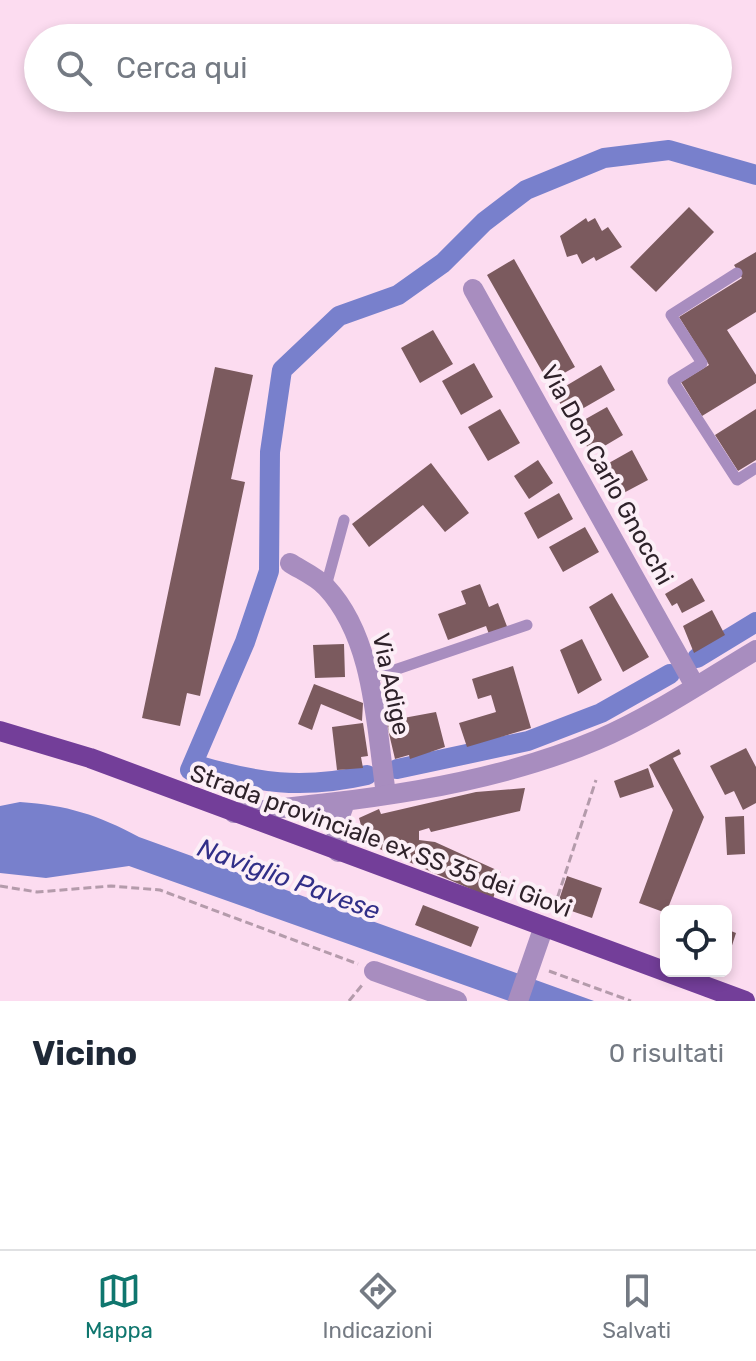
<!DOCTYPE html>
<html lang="it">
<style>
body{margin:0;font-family:Rubik,sans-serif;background:#f2f2f3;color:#1f2937}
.controls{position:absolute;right:24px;bottom:24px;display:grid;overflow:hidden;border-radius:12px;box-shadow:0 4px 12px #0003}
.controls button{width:72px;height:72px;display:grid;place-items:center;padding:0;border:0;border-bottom:2px solid #e0e1e3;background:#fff;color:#1f2937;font:40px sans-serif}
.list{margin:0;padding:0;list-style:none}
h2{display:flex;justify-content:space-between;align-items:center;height:104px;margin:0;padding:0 32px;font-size:34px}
h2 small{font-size:26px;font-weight:400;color:#747a83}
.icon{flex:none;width:44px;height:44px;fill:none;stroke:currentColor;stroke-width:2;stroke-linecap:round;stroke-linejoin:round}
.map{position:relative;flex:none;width:756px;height:1001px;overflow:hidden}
.search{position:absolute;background:#fff;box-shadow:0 4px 12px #0003;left:24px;right:24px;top:24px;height:88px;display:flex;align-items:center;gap:20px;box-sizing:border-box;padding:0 28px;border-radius:44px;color:#747a83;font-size:30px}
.sheet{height:248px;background:#fff}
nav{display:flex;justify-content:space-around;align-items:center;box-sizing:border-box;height:112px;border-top:2px solid #e0e1e3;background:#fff;font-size:22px;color:#747a83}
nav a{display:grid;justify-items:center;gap:4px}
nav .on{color:#0f766e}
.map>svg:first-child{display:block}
</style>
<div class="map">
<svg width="756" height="1001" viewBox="0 0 756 1001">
<rect width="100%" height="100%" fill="#fcdcf0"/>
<path fill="#7880cc" d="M 20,802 C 67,805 98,815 139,837 L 594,1001 L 509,1001 L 129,866 L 46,878 L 0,873 L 0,806 Z"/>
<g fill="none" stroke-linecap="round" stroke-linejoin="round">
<path stroke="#7880cc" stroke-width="20" d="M 697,658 L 756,622
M 193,764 C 257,783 301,790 367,775
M 397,769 L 528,741 L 601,713 L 670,674
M 190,770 L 245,642 L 269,571 L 270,452 L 282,370 L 339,316 L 398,295 L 443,263 L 484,222 L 526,190 L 604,158 L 669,150 L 756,175"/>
</g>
<path fill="#7b5a5e" d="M 689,207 L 714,232 L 656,292 L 630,267 Z
M 586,218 L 588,222 L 595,218 L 602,231 L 608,227 L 622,247 L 596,261 L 594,257 L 582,264 L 577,254 L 567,257 L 560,236 Z
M 756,252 L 756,312 L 727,330 L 756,375 L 756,383 L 702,416 L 681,382 L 709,365 L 679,317 L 742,278 L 734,265 Z
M 514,259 L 575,367 L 548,382 L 487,275 Z
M 433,330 L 453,364 L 420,383 L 401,348 Z
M 474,363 L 493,397 L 461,415 L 442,381 Z
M 601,365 L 615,390 L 568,417 L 554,393 Z
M 215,367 L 253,375 L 231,479 L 245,482 L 200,696 L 187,693 L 180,726 L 142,718 Z
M 607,407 L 623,435 L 591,454 L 575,425 Z
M 500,409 L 520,443 L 488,461 L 468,427 Z
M 756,409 L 756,460 L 738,471 L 715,435 Z
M 632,450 L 648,480 L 616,497 L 600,468 Z
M 538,460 L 553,483 L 529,499 L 514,476 Z
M 431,463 L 469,513 L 445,532 L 423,505 L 369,547 L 352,524 Z
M 559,493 L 573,519 L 538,539 L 524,513 Z
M 585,527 L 599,552 L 563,572 L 549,547 Z
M 692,578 L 705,601 L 682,613 L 677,603 L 672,606 L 665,594 Z
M 480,584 L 489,607 L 498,603 L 508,629 L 490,637 L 486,626 L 448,640 L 438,614 L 466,604 L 461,591 Z
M 612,593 L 649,657 L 623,672 L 589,607 Z
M 712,610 L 725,635 L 694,653 L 683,626 Z
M 582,639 L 602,680 L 578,694 L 560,650 Z
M 344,644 L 345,677 L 315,678 L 313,645 Z
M 513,666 L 531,728 L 467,747 L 459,723 L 496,712 L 491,695 L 478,699 L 472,679 Z
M 314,684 L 363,703 L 362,721 L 321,704 L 312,730 L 298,724 Z
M 436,712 L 445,747 L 410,759 L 409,755 L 395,759 L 387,725 L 398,722 L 398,719 Z
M 363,723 L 368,756 L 361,757 L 363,768 L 337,770 L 332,727 Z
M 746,748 L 756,767 L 756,803 L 743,810 L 734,791 L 725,795 L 710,766 Z
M 679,749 L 681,754 L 673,758 L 704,817 L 666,913 L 639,903 L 673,810 L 649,765 Z
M 648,768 L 654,787 L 620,798 L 614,781 Z
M 525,788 L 520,811 L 431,832 L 429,828 L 419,831 L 419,840 L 435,842 L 501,872 L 493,899 L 366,843 L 359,818 L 379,809 L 381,814 L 476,792 Z
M 744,816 L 745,854 L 727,855 L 725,817 Z
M 567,876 L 602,888 L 592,918 L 557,906 Z
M 423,905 L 479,927 L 471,947 L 415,925 Z
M 726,929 L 736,933 L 727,961 L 726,961 Z"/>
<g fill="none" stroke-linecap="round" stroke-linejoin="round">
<path stroke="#b49bab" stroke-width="3" stroke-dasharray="8 4" stroke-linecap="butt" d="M 0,886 L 37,892 L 111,886 L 160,890 L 358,964
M 554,908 L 596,780
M 549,971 L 631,1001
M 349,1001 L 363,984"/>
<path stroke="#a88dbf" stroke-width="11" d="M 737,273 L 671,315 L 702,363 L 673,381 L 737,480 L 756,468
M 326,586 L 344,520
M 368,679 L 527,625"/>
<path stroke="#a88dbf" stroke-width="20" d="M 473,289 L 695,686
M 290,563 C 301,570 317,577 326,587 C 375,639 376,728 386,794
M 374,971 L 457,1001
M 518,1001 L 543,929"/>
<path stroke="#a88dbf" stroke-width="20" d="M 234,813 C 355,801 484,788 597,740 C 653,716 704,681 756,650
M 338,852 L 336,827 L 345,802"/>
<path stroke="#733e99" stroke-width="20" d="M 0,731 L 90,758 L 745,1001"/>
</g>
<g text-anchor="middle" stroke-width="8" stroke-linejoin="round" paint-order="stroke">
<g font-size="24" fill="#2e222a" stroke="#fceff7">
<text transform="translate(607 475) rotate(61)" y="8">Via Don Carlo Gnocchi</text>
<text transform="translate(391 684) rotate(78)" y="8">Via Adige</text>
<text transform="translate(381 841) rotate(20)" y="8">Strada provinciale ex SS 35 dei Giovi</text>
</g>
<g font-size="26" font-style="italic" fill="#312f88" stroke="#fceff7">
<text transform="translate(289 879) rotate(20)" y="9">Naviglio Pavese</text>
</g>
</g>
</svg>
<div class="controls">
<button><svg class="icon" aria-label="locate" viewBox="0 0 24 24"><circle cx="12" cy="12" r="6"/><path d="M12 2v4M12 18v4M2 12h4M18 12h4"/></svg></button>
</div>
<div class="search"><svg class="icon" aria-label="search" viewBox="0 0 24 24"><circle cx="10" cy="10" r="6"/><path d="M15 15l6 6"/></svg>Cerca qui</div>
</div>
<section class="sheet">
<h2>Vicino<small>0 risultati</small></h2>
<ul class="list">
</ul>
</section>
<nav>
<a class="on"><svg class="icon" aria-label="map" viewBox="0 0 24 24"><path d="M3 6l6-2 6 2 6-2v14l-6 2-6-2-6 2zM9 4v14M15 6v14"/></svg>Mappa</a>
<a><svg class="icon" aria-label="directions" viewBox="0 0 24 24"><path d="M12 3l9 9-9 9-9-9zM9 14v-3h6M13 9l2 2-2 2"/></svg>Indicazioni</a>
<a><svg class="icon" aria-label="saved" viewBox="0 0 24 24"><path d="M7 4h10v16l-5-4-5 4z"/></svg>Salvati</a>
</nav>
